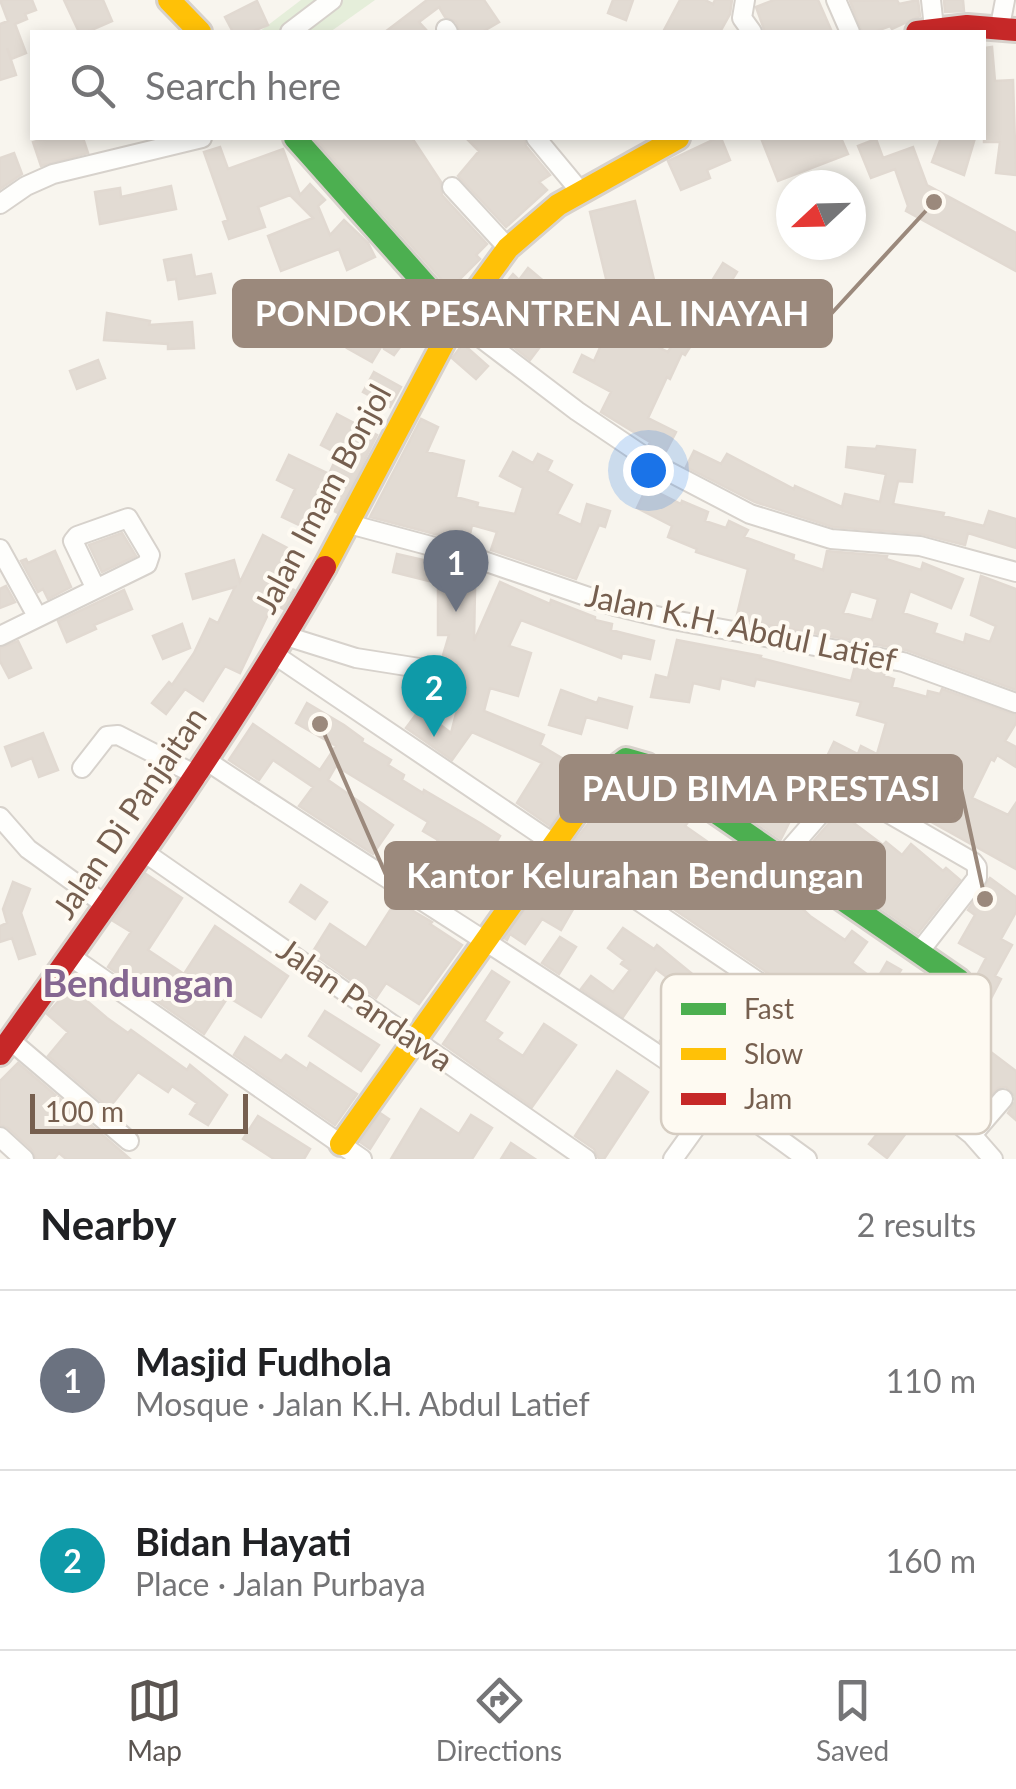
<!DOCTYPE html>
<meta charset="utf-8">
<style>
body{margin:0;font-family:Lato,sans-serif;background:#f6f6f6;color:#202124}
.compass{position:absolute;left:776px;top:170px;width:90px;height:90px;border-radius:50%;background:#fff;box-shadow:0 5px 15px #0003;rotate:248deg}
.scale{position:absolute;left:30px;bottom:25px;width:218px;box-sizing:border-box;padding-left:10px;border:5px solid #765f4f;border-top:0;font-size:28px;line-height:35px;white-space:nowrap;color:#765f4f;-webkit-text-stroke:8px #fefaf2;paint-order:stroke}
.you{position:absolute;left:648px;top:470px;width:35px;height:35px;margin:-25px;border:8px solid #fff;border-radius:50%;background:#1a73e8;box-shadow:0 0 0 15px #1a73e833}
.badge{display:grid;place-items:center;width:65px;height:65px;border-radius:50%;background:#5b5551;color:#fff;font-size:32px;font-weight:700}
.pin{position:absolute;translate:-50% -82px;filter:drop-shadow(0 2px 5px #0008)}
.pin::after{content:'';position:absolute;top:52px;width:35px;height:30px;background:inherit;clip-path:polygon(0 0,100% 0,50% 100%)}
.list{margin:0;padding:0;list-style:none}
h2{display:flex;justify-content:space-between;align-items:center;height:130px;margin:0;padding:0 40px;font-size:42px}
h2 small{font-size:32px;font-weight:400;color:#757577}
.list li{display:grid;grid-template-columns:65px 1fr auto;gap:30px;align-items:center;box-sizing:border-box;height:180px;padding:0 40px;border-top:2px solid #e0e0e0}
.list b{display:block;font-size:38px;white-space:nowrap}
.list p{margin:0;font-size:32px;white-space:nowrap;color:#757577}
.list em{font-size:32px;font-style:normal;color:#757577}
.icon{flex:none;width:55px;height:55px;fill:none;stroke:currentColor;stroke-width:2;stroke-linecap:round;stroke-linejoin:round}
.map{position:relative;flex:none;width:1016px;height:1159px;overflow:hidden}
.search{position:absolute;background:#fff;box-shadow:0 5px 15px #0003;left:30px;right:30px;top:30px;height:110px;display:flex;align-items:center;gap:25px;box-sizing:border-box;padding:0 35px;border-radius:0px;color:#757577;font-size:38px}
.sheet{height:490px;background:#fff}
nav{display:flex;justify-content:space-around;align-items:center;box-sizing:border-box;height:140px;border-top:2px solid #e0e0e0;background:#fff;font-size:28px;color:#757577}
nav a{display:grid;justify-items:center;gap:5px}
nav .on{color:#5b5551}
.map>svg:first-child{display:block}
</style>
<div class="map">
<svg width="1016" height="1159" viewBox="0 0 1016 1159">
<rect width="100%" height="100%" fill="#f8f5ee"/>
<path fill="#e5eeda" d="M 301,0 L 375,0 L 330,32 L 259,32 Z"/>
<path fill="#e2dbd3" stroke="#e1d9d1" stroke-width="2.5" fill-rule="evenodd" d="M 0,0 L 32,0 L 36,10 L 25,14 L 27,19 L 15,24 L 26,53 L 11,59 L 7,48 L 16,75 L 0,80 L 0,24 L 8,21 Z
M 64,0 L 103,0 L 112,21 L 87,32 L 79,32 Z
M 427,0 L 484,0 L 499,22 L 482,32 L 460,32 L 456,22 L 445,17 L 439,7 L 419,22 L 428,32 L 385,32 Z
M 613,0 L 633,0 L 626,20 L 608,13 Z
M 680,0 L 705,0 L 713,4 L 715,0 L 732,0 L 730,14 L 720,32 L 663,32 Z
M 774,0 L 818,0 L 832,32 L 765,32 L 756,7 Z
M 897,0 L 899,4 L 918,0 L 920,16 L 892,29 L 890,26 L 874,32 L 862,32 L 850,1 Z
M 944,0 L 963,0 L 964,11 L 945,12 Z
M 257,1 L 268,25 L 251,32 L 233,32 L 225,17 Z
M 992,47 L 995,81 L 1013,80 L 1016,175 L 996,173 L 1000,142 L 984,142 L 984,48 Z
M 48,138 L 83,138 L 88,153 L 41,166 L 33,142 Z
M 315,138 L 412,138 L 441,182 L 442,195 L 487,244 L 476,255 L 480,259 L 450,289 Z
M 466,138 L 524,138 L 526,146 L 550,175 L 539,182 L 547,190 L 506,227 L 458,176 L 479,151 Z
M 717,138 L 721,138 L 730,160 L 707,170 L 710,178 L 681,190 L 668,161 Z
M 761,138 L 841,138 L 848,154 L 778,181 Z
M 941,138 L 975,138 L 964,175 L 932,162 Z
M 876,139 L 883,158 L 913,147 L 927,185 L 1016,233 L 1016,271 L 906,211 L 908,206 L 895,169 L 871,178 L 858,146 Z
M 220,147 L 228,169 L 283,149 L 300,195 L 310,184 L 325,200 L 318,206 L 330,235 L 344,220 L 368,243 L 375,257 L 347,270 L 339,249 L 281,271 L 268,236 L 313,218 L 290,195 L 258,207 L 265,227 L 229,239 L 223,222 L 228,220 L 204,152 Z
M 14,153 L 22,174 L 0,189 L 0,158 Z
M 171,186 L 176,209 L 100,224 L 95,192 L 120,188 L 121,197 Z
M 635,201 L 655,284 L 610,295 L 590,212 Z
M 191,255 L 195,277 L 211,274 L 215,293 L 179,299 L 176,279 L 168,280 L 164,260 Z
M 723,263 L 737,272 L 685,355 L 682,353 L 670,379 L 667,377 L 648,418 L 676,432 L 664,455 L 649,444 L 650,442 L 601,412 L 611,392 L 574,372 L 582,355 L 594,361 L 611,323 L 668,352 Z
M 528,268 L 547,284 L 538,295 L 549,303 L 530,327 L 546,339 L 530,360 L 484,324 L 508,294 L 501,289 L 513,274 L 519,280 Z
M 394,288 L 404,310 L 381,321 L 406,339 L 394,355 L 384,349 L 363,303 Z
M 107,313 L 150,321 L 149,325 L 192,322 L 194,348 L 168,349 L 168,344 L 104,340 Z
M 356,333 L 381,347 L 372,362 L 347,348 Z
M 463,344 L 488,366 L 476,379 L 452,358 Z
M 98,360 L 105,378 L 77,389 L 70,371 Z
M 374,372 L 401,387 L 390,407 L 363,392 Z
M 337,414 L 377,435 L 338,513 L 328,508 L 316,533 L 282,517 L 295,489 L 277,480 L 289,455 L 329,474 L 338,454 L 321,445 Z
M 421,419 L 438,427 L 427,452 L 464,461 L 456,497 L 478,503 L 477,507 L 515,514 L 523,488 L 500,476 L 513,452 L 533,463 L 538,454 L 552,461 L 547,471 L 572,485 L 557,514 L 581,525 L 587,504 L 610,511 L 605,527 L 599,525 L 576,579 L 491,550 L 497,532 L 472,525 L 469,539 L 447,533 L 446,537 L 370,517 Z
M 877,446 L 915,450 L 912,482 L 898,481 L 893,504 L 944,513 L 943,516 L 984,526 L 989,511 L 1016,519 L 1016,548 L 968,533 L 965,545 L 921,534 L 833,527 L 755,502 L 686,467 L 694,451 L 721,464 L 727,454 L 794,489 L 795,486 L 842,507 L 845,494 L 880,502 L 886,474 L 846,467 L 848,447 L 876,449 Z
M 647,487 L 681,504 L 682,501 L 708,512 L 705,521 L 726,528 L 729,521 L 748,530 L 744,537 L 794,555 L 793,560 L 823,570 L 827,551 L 887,556 L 886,559 L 921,570 L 923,563 L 963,579 L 951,608 L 910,591 L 903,613 L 937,624 L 934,633 L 964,643 L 966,634 L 990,642 L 996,626 L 971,615 L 981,576 L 1016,589 L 1016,690 L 906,650 L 736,619 L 748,569 L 696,552 L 697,549 L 668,537 L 672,526 L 637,508 ZM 851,591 L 878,599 L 872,620 L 843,613 Z
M 122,533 L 136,556 L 102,572 L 89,545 Z
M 263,535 L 295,552 L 279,584 L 294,590 L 284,609 L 273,604 L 240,673 L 225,666 L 203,701 L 185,689 L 166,714 L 152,703 L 169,682 L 172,685 L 194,653 L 210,619 L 218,623 L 235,587 L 193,599 L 186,574 L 234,560 L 240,582 Z
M 55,551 L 71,587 L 48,599 L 43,589 L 38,592 L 21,561 L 26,559 L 28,563 Z
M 397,554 L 445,565 L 441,584 L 393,572 Z
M 500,582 L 550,604 L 551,600 L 595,617 L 595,620 L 612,624 L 611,630 L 654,641 L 650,659 L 622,653 L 621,658 L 521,620 L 509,646 L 531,653 L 518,696 L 490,688 L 484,711 L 544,735 L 540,745 L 587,773 L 550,826 L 517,803 L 542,763 L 472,732 L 452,760 L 406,728 L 420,709 L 451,733 L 465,679 L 444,672 L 441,662 L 449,635 L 438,635 L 438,589 L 475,589 L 474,641 Z
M 6,586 L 15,602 L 0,608 L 0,589 Z
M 124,590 L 132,609 L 94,625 L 96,629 L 67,642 L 58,621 Z
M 182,624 L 190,648 L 163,659 L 153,636 Z
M 677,640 L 761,656 L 760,658 L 851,681 L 855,666 L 885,671 L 884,676 L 894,679 L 892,687 L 927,697 L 928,691 L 940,694 L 942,689 L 1016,715 L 1016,723 L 1005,741 L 1016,747 L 1016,767 L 997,755 L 994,761 L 991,759 L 972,798 L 1008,815 L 1016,803 L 1016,869 L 856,780 L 844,780 L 821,769 L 834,742 L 858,754 L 861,746 L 877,754 L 886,723 L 857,715 L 861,702 L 756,679 L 754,686 L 721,678 L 719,689 L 693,683 L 689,702 L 651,697 L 656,675 L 668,678 Z
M 18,641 L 31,668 L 9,678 L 0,661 L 0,648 Z
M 561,690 L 597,703 L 599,698 L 632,707 L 627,728 L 586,717 L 581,734 L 549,725 Z
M 307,703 L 344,725 L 363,739 L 362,742 L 391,760 L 388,765 L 404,775 L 402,780 L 423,793 L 424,790 L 480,823 L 500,836 L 497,841 L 525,858 L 505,886 L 471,865 L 446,901 L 411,879 L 438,840 L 423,831 L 428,822 L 336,766 L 328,780 L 393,825 L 373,854 L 299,806 L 313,787 L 273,760 L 259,780 L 229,760 L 253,724 L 320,770 L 336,746 L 296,723 Z
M 43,733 L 58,770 L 39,777 L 32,758 L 12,766 L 5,747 Z
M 793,768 L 820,784 L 812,799 L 803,795 L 781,839 L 745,814 L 747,811 L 758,817 L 778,783 L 783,786 Z
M 621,781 L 652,803 L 657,796 L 691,818 L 685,826 L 718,849 L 714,855 L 738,871 L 742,865 L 761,877 L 752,894 L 760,899 L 782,876 L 795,886 L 792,890 L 797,894 L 793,900 L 810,916 L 845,940 L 852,931 L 867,942 L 852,963 L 876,981 L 887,962 L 901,970 L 899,973 L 936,1002 L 928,1015 L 911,1032 L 888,1008 L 847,982 L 825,1012 L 641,887 L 661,856 L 641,843 L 621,874 L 574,842 Z
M 839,812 L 883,845 L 886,842 L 902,855 L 911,844 L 943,871 L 946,868 L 960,880 L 918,933 L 802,854 Z
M 551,873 L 583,892 L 561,930 L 542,919 L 525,944 L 510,934 L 507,940 L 504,938 Z
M 146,874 L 182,898 L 148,950 L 184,974 L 215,926 L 288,976 L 261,1017 L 228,997 L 204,1034 L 108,967 L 131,932 L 113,921 Z
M 990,878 L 1016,897 L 1016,912 L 1001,939 L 1012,945 L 995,976 L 1001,979 L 971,1037 L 1016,1071 L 1016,1120 L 1008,1113 L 1015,1102 L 1015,1096 L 1006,1087 L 998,1088 L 985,1101 L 956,1074 L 940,1094 L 921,1078 L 966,1009 L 974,981 L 986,958 L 959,943 L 975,915 L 968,910 Z
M 13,882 L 30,889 L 21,913 L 35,954 L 19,959 L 12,938 L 0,942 L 0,926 L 7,923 L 3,909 Z
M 301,885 L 327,902 L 315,919 L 290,902 Z
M 396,901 L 432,922 L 430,924 L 462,945 L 419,1004 L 386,983 L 376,998 L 312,953 L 330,924 L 366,948 Z
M 623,928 L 654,949 L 657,945 L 702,982 L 700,985 L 768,1033 L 772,1029 L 791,1045 L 783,1056 L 816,1056 L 816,1090 L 831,1067 L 855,1083 L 831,1120 L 799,1098 L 779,1123 L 660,1041 L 679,1015 L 688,1021 L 700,1002 L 656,969 L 623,1017 L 581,989 L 591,976 L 613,992 L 630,970 L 621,964 L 624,960 L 608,948 Z
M 560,937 L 576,947 L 559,974 L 542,963 Z
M 492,971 L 509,982 L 484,1021 L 502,1033 L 497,1039 L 523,1056 L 544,1024 L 576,1045 L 532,1107 L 443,1044 Z
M 75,983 L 90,996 L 87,1001 L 107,1018 L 128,1033 L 131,1030 L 187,1070 L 190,1065 L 227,1095 L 208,1125 L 190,1114 L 197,1103 L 172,1086 L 168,1092 L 138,1072 L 109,1108 L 48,1056 L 68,1032 L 47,1014 Z
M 325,1011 L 379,1045 L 361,1071 L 309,1036 Z
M 245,1037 L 281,1061 L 286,1055 L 307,1069 L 310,1063 L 357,1094 L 335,1125 L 234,1055 Z
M 18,1063 L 113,1144 L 130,1159 L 66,1159 L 59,1153 L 54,1159 L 36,1159 L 32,1150 L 8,1128 L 0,1125 L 0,1081 Z
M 617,1071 L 648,1092 L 604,1159 L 599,1159 L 594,1149 L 575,1136 Z
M 421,1109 L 459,1134 L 471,1115 L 492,1128 L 472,1159 L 391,1159 Z
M 896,1110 L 913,1124 L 887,1158 L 869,1144 Z
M 380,1113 L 389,1119 L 370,1149 L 360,1142 Z
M 258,1116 L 310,1149 L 304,1159 L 274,1159 L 243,1139 Z
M 511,1143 L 535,1159 L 501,1159 Z"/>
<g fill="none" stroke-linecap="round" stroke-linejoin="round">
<g stroke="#d7d2cc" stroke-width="22">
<path id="street" d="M 745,0 L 742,18 L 752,32
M 836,0 L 850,32
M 931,0 L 934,28
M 1000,26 L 1005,0
M 446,29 L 448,32
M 290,32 L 332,0
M 536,138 L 580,191
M 452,187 L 508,248
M 0,204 L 26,186 L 53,174 L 202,138
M 456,319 L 577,411 L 660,467 L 750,514 L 831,539 L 920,546 L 1016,572
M 349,524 L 472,557 L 615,606 L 673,620 L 903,662 L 1016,703
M 0,549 L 37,616
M 0,636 L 147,564 L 150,555 L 128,518 L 77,536 L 73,541 L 95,587
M 286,636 L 356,658 L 432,670
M 275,655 L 902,1079 L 972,1135 L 993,1159
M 207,761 C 407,894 613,1017 807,1159
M 82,768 L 107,736 L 118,735 L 198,776
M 0,817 L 28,849 L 107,906
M 144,852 L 586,1159
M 781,859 L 836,796 L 850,791 L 973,862 L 977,867 L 977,878 L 919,952
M 70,956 L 362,1159
M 10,1040 L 129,1141
M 972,1135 L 1003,1099
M 0,1137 L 24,1159
M 673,1159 L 719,1095"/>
</g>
<g stroke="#d8d2cc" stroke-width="28">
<path id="fast" d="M 295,138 L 456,319
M 585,801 L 609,772 L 626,759 L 647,765 L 959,980 L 946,1015 L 902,1079"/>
</g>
<g stroke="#d8d2cc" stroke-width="28">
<path id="slow" d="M 169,0 L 200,32
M 325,567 L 456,319 L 508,248 L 558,205 L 678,138
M 341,1144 L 585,801"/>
</g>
<g stroke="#d8d2cc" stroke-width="28">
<path id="jam" d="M 917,32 L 967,26 L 1016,30
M 0,1054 C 114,894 228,738 325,567"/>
</g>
<use href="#street" stroke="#fefefc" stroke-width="18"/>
<use href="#fast" stroke="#4caf50" stroke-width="22"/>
<use href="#slow" stroke="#ffc107" stroke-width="22"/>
<use href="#jam" stroke="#c62828" stroke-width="22"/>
</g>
<g text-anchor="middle" stroke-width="8" stroke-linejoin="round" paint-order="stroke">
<g font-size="32" fill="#765f4f" stroke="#fefaf2">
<text transform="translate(323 499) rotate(-62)" y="11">Jalan Imam Bonjol</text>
<text transform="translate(741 628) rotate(12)" y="11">Jalan K.H. Abdul Latief</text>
<text transform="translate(130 813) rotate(-56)" y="11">Jalan Di Panjaitan</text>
<text transform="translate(365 1005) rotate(35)" y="11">Jalan Pandawa</text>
</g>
<g font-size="38" font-weight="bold" fill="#856791" stroke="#fefaf2">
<text x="138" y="997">Bendungan</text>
</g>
</g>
<rect x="661" y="974" width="330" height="160" rx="15" fill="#fefaf2" stroke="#d5ccc1" stroke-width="2.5"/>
<rect x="681" y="1003" width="45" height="12" fill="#4caf50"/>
<rect x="681" y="1048" width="45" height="12" fill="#ffc107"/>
<rect x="681" y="1093" width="45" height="12" fill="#c62828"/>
<g font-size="28" fill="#765f4f">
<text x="744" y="1019">Fast</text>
<text x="744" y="1064">Slow</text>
<text x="744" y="1109">Jam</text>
</g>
<path fill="none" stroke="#9b897c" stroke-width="4" d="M934 202L831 314M985 899L961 789M320 724L386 875"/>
<g fill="#9b897c" stroke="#fefaf2" stroke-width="4">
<circle cx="934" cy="202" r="10"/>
<circle cx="985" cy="899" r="10"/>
<circle cx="320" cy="724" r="10"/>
</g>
<g fill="#9b897c" stroke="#9b897c" stroke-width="4">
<rect x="234" y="281" width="597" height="65" rx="10"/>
<rect x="561" y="756" width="400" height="65" rx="10"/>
<rect x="386" y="843" width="498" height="65" rx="10"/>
</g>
<g font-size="35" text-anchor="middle" font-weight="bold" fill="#fff">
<text x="532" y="326">PONDOK PESANTREN AL INAYAH</text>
<text x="761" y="801">PAUD BIMA PRESTASI</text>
<text x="635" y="888">Kantor Kelurahan Bendungan</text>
</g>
</svg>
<svg class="compass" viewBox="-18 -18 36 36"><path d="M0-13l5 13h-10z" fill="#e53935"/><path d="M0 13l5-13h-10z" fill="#757577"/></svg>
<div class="scale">100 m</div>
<div class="you"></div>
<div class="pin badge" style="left:456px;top:612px;background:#6b7280">1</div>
<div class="pin badge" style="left:434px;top:737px;background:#0f9aa8">2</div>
<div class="search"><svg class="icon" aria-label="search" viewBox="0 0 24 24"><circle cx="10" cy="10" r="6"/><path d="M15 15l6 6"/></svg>Search here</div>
</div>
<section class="sheet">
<h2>Nearby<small>2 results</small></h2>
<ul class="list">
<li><span class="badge" style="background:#6b7280">1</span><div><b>Masjid Fudhola</b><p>Mosque · Jalan K.H. Abdul Latief</p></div><em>110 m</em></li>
<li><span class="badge" style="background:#0f9aa8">2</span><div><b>Bidan Hayati</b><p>Place · Jalan Purbaya</p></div><em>160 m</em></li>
</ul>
</section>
<nav>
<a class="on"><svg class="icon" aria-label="map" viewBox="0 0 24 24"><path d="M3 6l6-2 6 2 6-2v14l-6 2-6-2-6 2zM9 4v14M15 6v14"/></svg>Map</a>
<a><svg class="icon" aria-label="directions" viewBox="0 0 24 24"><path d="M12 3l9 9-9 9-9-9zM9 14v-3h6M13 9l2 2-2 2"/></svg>Directions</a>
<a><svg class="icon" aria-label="saved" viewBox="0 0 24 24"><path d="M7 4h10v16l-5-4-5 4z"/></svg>Saved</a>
</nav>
